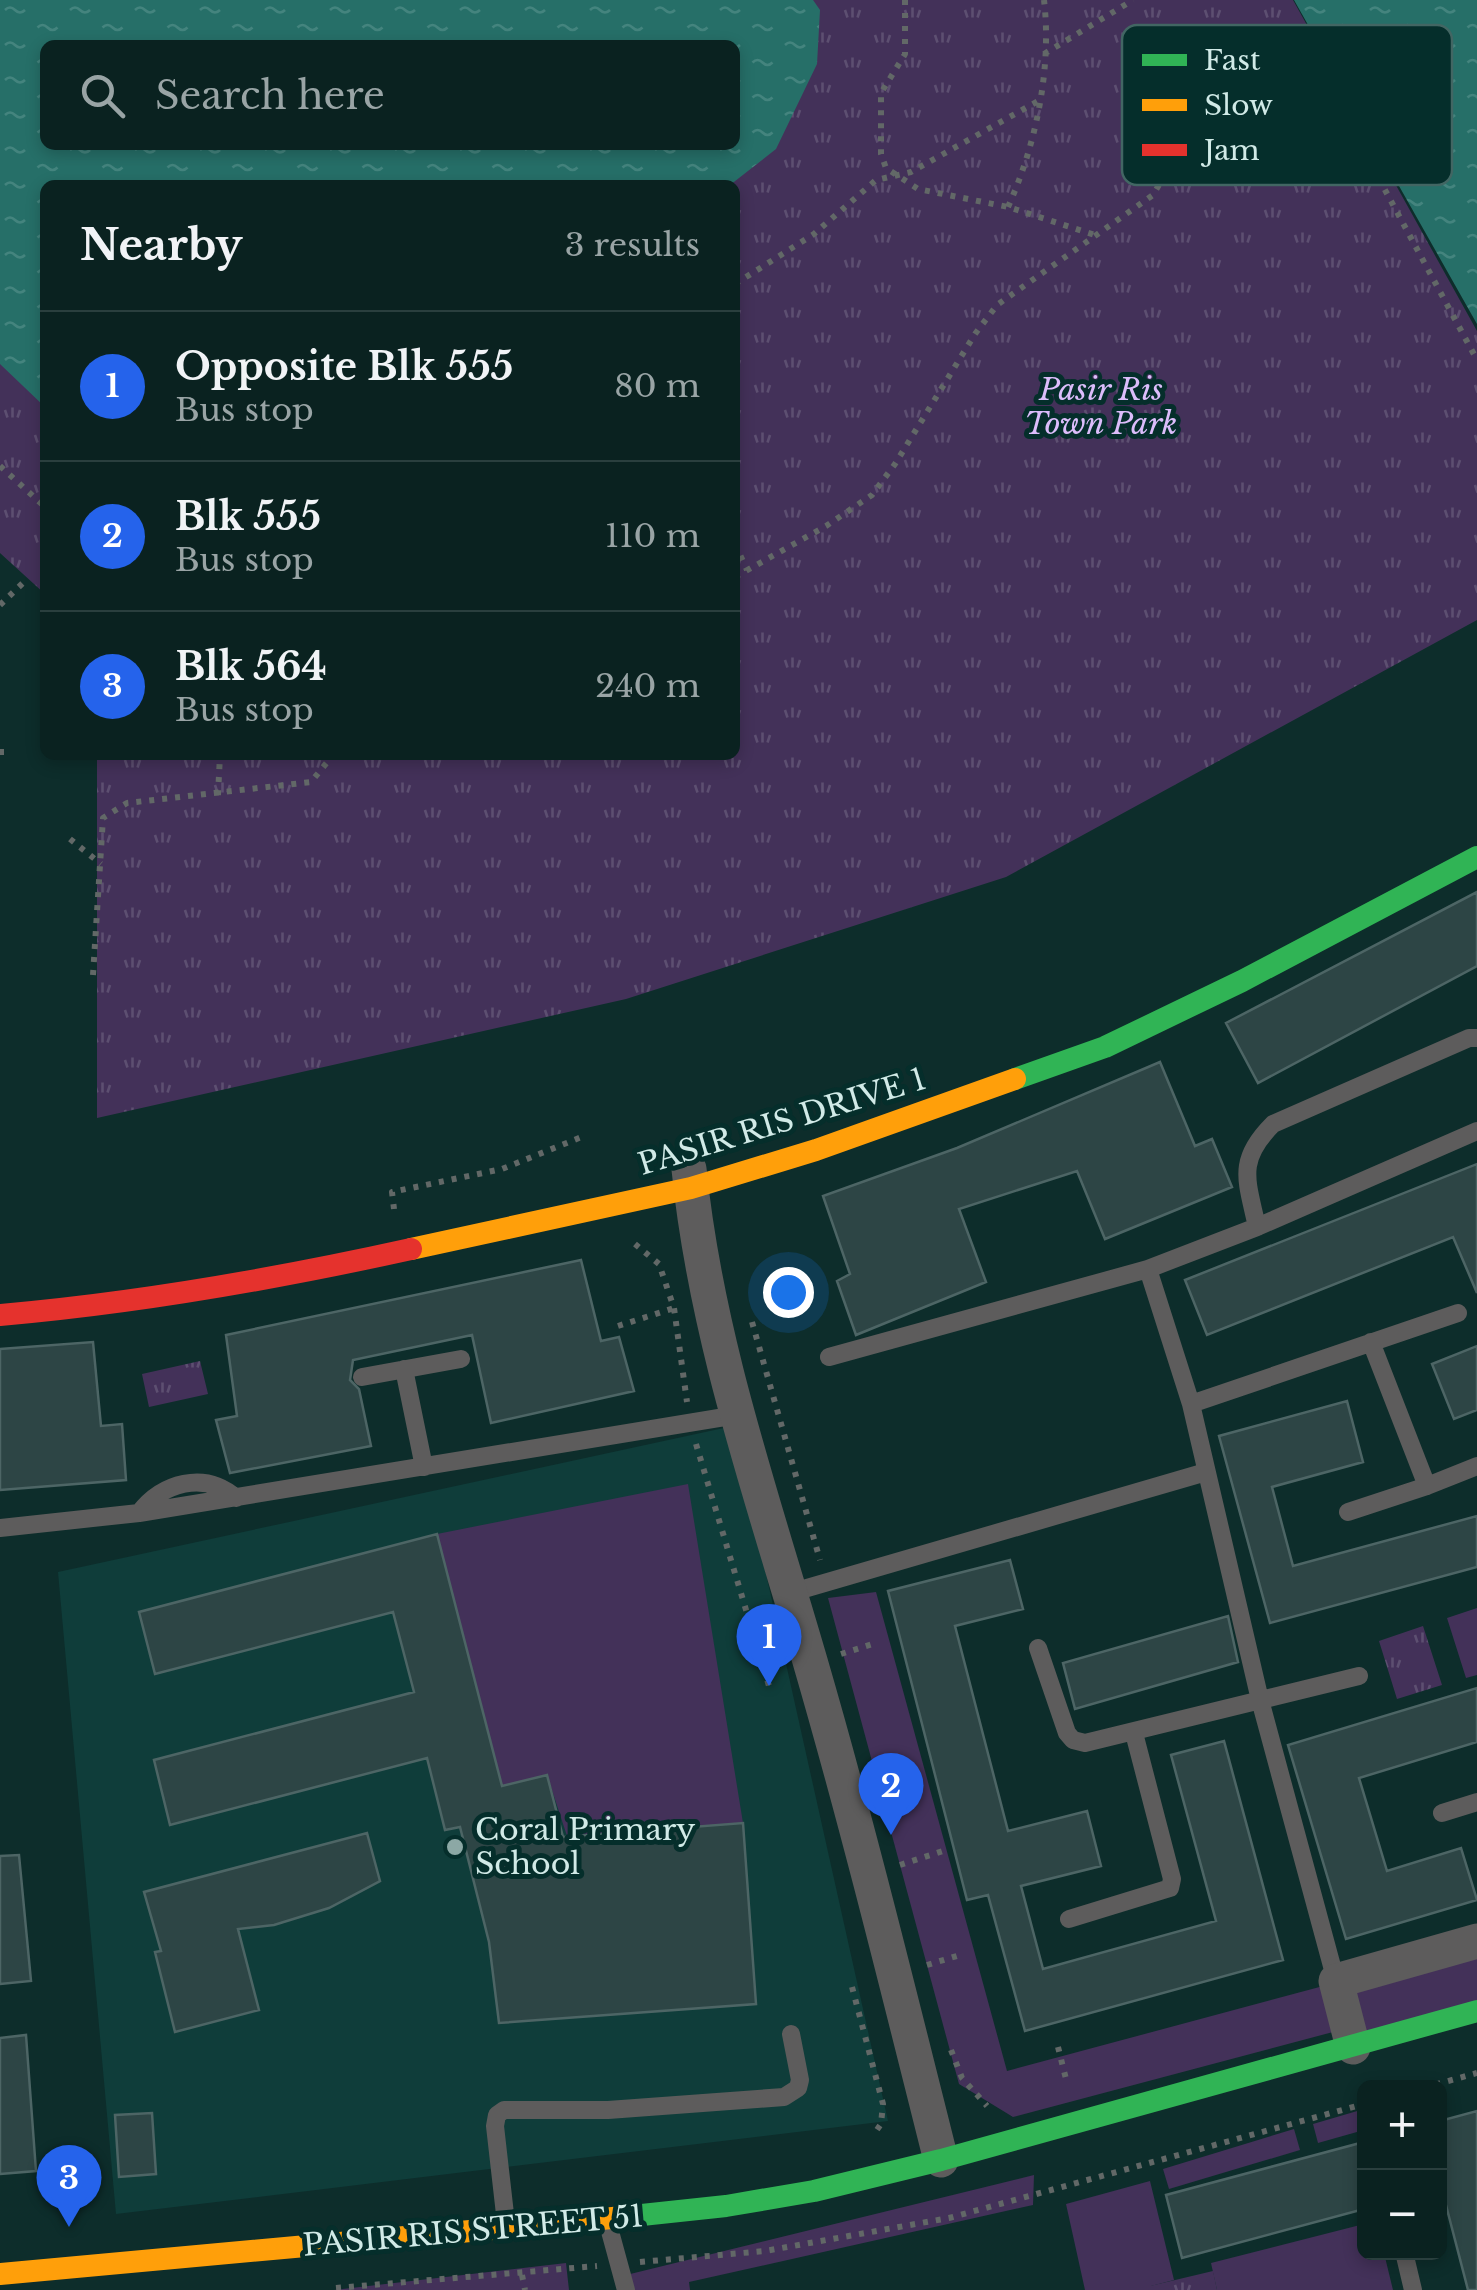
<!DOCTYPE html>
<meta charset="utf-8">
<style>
body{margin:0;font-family:"Libre Baskerville",serif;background:#132a29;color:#f1f3f6}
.controls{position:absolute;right:30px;bottom:30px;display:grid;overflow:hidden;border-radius:15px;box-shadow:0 5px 15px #0003}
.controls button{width:90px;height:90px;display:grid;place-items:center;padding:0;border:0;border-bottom:2px solid #2a3f3e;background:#0a2220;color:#f1f3f6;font:50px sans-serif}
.you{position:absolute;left:788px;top:1292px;width:35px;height:35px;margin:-25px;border:8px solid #fff;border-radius:50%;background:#1a73e8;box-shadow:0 0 0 15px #1a73e833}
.badge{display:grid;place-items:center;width:65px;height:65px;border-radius:50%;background:#2563eb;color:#fff;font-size:32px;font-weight:700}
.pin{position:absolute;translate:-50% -82px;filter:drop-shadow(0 2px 5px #0008)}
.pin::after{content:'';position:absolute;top:52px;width:35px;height:30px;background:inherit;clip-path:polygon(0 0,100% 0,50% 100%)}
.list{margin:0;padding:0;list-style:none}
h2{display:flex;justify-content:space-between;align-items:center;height:130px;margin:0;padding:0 40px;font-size:42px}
h2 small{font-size:32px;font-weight:400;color:#99a4a5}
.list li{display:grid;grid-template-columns:65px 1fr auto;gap:30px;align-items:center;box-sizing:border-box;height:150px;padding:0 40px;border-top:2px solid #2a3f3e}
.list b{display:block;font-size:38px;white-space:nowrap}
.list p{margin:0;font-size:32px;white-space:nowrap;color:#99a4a5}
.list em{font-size:32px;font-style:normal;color:#99a4a5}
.icon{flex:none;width:55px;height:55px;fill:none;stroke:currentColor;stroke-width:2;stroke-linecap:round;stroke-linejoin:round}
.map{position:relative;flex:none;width:1477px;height:2290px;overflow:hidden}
.search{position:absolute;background:#0a2220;box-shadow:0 5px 15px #0003;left:40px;top:40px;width:700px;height:110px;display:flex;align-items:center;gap:25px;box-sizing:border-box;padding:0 35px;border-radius:15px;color:#99a4a5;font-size:38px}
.panel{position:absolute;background:#0a2220;box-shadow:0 5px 15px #0003;left:40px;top:180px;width:700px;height:580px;border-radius:15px}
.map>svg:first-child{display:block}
</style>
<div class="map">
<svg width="1477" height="2290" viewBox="0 0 1477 2290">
<defs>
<pattern id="park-tufts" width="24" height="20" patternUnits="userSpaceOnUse" patternTransform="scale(2.5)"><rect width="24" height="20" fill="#433159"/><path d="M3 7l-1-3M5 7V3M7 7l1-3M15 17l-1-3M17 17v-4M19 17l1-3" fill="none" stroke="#5d4f71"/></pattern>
<pattern id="water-ripples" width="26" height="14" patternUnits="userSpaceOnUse" patternTransform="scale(2.5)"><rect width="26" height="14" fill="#266f68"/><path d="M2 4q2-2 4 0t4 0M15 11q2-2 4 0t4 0" fill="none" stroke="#44847e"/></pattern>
</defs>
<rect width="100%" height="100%" fill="#0d2d2b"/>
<path fill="#0f3d3a" d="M 733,1426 L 888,2121 L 116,2214 L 58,1572 Z"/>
<path fill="#433159" d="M 688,1484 L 743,1823 L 567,1836 L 547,1775 L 502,1786 L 437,1534 Z
M 876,1592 L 1007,2071 L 1327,1985 L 1333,2032 L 1013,2117 L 959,2084 L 828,1598 Z
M 1477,1608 L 1477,1675 L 1466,1678 L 1447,1618 Z
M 1477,1941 L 1477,2011 L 1353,2047 L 1336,1981 Z
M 1364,2109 L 1364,2130 L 1318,2143 L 1313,2124 Z
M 1294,2129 L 1300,2150 L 1169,2189 L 1163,2169 Z
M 1034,2175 L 1033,2205 L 689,2282 L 690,2290 L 626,2290 L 622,2276 Z
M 1150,2181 L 1174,2280 L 1151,2286 L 1151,2290 L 1085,2290 L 1066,2204 Z
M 1364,2224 L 1364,2252 L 1384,2253 L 1393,2290 L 1217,2290 L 1211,2263 Z
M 566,2263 L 569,2290 L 334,2290 Z"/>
<path fill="url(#park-tufts)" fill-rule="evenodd" d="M 0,0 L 1293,0 L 1477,331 L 1477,620 L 1006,877 L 626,999 L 97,1118 L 97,755 L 735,755 L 735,185 L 45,185 L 45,594 L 0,553 ZM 45,45 L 735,45 L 735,145 L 45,145 Z
M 200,1361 L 208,1394 L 149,1407 L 142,1374 Z
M 1423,1626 L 1442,1685 L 1397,1699 L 1379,1641 Z
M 1213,2271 L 1217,2290 L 1151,2290 L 1150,2286 Z"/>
<path fill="url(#water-ripples)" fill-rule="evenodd" d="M 0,0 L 813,0 L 820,10 L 817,64 L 776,149 L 730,185 L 45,185 L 45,407 L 0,364 ZM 45,45 L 735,45 L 735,145 L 45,145 Z
M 1294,0 L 1477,0 L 1477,324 Z"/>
<path fill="#2d4545" stroke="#4d6565" stroke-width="2.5" d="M 1477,892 L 1477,966 L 1258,1083 L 1226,1023 Z
M 1160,1062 L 1195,1146 L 1212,1139 L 1232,1187 L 1105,1239 L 1077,1171 L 959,1209 L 986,1282 L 856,1335 L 837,1281 L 850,1274 L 823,1196 L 957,1148 Z
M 1477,1164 L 1477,1293 L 1453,1237 L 1207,1335 L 1185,1280 Z
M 581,1260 L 601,1341 L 619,1337 L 634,1391 L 491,1423 L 472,1335 L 353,1360 L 350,1380 L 359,1389 L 371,1446 L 230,1473 L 216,1420 L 237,1416 L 226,1335 Z
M 93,1342 L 101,1426 L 122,1424 L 126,1480 L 0,1490 L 0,1349 Z
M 1477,1346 L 1477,1410 L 1454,1419 L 1432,1364 Z
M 1347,1401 L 1363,1462 L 1272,1487 L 1293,1566 L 1477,1516 L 1477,1567 L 1270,1623 L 1219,1436 Z
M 437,1534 L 502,1786 L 547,1775 L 563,1837 L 743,1823 L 756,2004 L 499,2023 L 489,1942 L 460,1827 L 445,1830 L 427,1758 L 170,1825 L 154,1760 L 414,1692 L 393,1612 L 155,1674 L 139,1612 Z
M 1010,1560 L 1023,1609 L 955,1626 L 1008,1831 L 1087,1811 L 1101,1866 L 1021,1886 L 1043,1969 L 1216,1921 L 1171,1755 L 1224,1741 L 1283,1960 L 1025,2031 L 988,1895 L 967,1900 L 888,1591 Z
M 1228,1616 L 1238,1662 L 1075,1709 L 1063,1663 Z
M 1477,1688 L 1477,1742 L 1359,1778 L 1387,1871 L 1461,1848 L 1477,1900 L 1346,1939 L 1288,1745 Z
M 367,1833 L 380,1881 L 329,1908 L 274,1925 L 238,1929 L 259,2010 L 175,2032 L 155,1952 L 161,1951 L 144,1892 Z
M 19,1855 L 31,1981 L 0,1984 L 0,1856 Z
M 26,2035 L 36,2171 L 0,2174 L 0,2038 Z
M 1477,2111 L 1477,2290 L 1468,2290 L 1440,2182 L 1440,2121 Z
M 152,2113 L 156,2174 L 119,2177 L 115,2115 Z
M 1364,2142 L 1364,2209 L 1182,2258 L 1166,2195 Z"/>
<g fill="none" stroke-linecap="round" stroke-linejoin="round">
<path stroke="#626867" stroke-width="6" stroke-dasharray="5 8" stroke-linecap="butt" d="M 905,0 L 905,54 L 881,93 L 881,154 L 886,168 L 918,189 L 1008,207 L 1095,235
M 1044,54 L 1133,0
M 1008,207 C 1036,145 1052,68 1044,0
M 735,284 L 814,234 L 876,180 L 911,172 L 1040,100
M 0,466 L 45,507
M 735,544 L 747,570
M 735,577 L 826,526 L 872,495 L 895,464 L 975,334 L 997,305 L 1153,195 L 1182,145 L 1189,115 L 1191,64 L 1314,103 L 1336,114 L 1358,140 L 1477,360
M 0,605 L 25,581
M 0,752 L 4,752
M 218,795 L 220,755
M 70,839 L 101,864
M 93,975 L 103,818 L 127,803 L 311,782 L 333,755
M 394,1209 L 392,1192 L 502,1169 L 584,1136
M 635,1244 L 659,1264 L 674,1308 L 687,1402
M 752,1322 L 820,1560
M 618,1326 L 674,1308
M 696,1444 L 769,1686
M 841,1654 L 876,1643
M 900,1865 L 946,1850
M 927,1965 L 960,1955
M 852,1987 L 883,2104 L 881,2124 L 874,2134
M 1058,2047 L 1067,2083
M 951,2050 L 962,2078 L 987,2106
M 1423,2088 L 1477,2073
M 640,2262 L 765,2251 L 949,2218 L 1364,2104
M 522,2275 L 525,2290
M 336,2288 L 597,2266"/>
<path stroke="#5d5c5c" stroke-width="18" d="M 1257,1227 C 1247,1180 1236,1161 1273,1124 L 1469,1038 L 1477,1038
M 1148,1269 L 1191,1404 L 1260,1700 L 1336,1981
M 1371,1342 L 1427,1486 L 1477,1466
M 829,1357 L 1148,1269 L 1257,1227 L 1477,1131
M 404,1369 L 424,1467
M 362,1377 L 461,1359
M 1191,1404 L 1458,1313
M 1348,1512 L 1427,1486
M 139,1513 C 162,1483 204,1470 236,1498
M 0,1528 L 139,1513 L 737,1415
M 790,1593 L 1206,1472
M 1038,1648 L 1067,1733 L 1073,1740 L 1085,1743 L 1359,1676
M 1442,1813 L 1477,1802
M 1069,1919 L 1170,1888 L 1172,1879 L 1134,1733
M 506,2223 L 495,2126 L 497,2115 L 504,2110 L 608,2110 L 784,2097 L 798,2088 L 800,2080 L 791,2034
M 608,2224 L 626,2290
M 1404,2252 L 1413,2290"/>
<path stroke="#5d5c5c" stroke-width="35" d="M 689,1169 C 706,1338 763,1499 810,1661 C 858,1826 899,1993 941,2160
M 1353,2047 L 1336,1981 L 1477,1941"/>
<path stroke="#30b455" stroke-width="22" d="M 1015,1079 L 1105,1047 L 1242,981 L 1477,857
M 623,2217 L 726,2206 L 814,2191 L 941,2160 L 1477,2011"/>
<path stroke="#ff9f0a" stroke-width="22" d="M 411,1249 L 691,1188 L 816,1150 L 1015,1079
M 0,2274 L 623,2217"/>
<path stroke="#e5322d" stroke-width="22" d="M 0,1315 C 138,1303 275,1279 411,1249"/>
</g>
<circle fill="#8ca8a5" stroke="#052e2b" stroke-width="4" cx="455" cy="1847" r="10"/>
<g text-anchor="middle" stroke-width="10" stroke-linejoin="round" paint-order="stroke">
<g font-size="30" font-style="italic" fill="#dcbdfb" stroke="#052e2b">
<text x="1101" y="400">Pasir Ris<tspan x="1101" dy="34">Town Park</tspan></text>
</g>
<g font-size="30" fill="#d1eae7" stroke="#052e2b">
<text transform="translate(782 1122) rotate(-17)" y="10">PASIR RIS DRIVE 1</text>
<text transform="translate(473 2231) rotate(-5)" y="10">PASIR RIS STREET 51</text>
</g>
<g font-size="30" fill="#d1eae7" stroke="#052e2b" text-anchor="start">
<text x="475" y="1840">Coral Primary<tspan x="475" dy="34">School</tspan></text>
</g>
</g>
<rect x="1122" y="25" width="330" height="160" rx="15" fill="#052e2b" stroke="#426663" stroke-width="2.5"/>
<rect x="1142" y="54" width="45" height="12" fill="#30b455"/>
<rect x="1142" y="99" width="45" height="12" fill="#ff9f0a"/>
<rect x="1142" y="144" width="45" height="12" fill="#e5322d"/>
<g font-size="28" fill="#d1eae7">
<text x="1204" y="70">Fast</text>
<text x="1204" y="115">Slow</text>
<text x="1204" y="160">Jam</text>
</g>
</svg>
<div class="controls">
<button>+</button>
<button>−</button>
</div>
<div class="you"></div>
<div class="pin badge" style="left:769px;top:1686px">1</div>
<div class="pin badge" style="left:891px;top:1835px">2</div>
<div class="pin badge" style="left:69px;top:2227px">3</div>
<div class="search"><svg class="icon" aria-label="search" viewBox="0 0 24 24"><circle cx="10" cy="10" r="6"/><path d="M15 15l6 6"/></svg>Search here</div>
<section class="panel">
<h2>Nearby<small>3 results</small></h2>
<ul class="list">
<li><span class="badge">1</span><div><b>Opposite Blk 555</b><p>Bus stop</p></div><em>80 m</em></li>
<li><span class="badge">2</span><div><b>Blk 555</b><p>Bus stop</p></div><em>110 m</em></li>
<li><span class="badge">3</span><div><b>Blk 564</b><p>Bus stop</p></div><em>240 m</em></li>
</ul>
</section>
</div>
